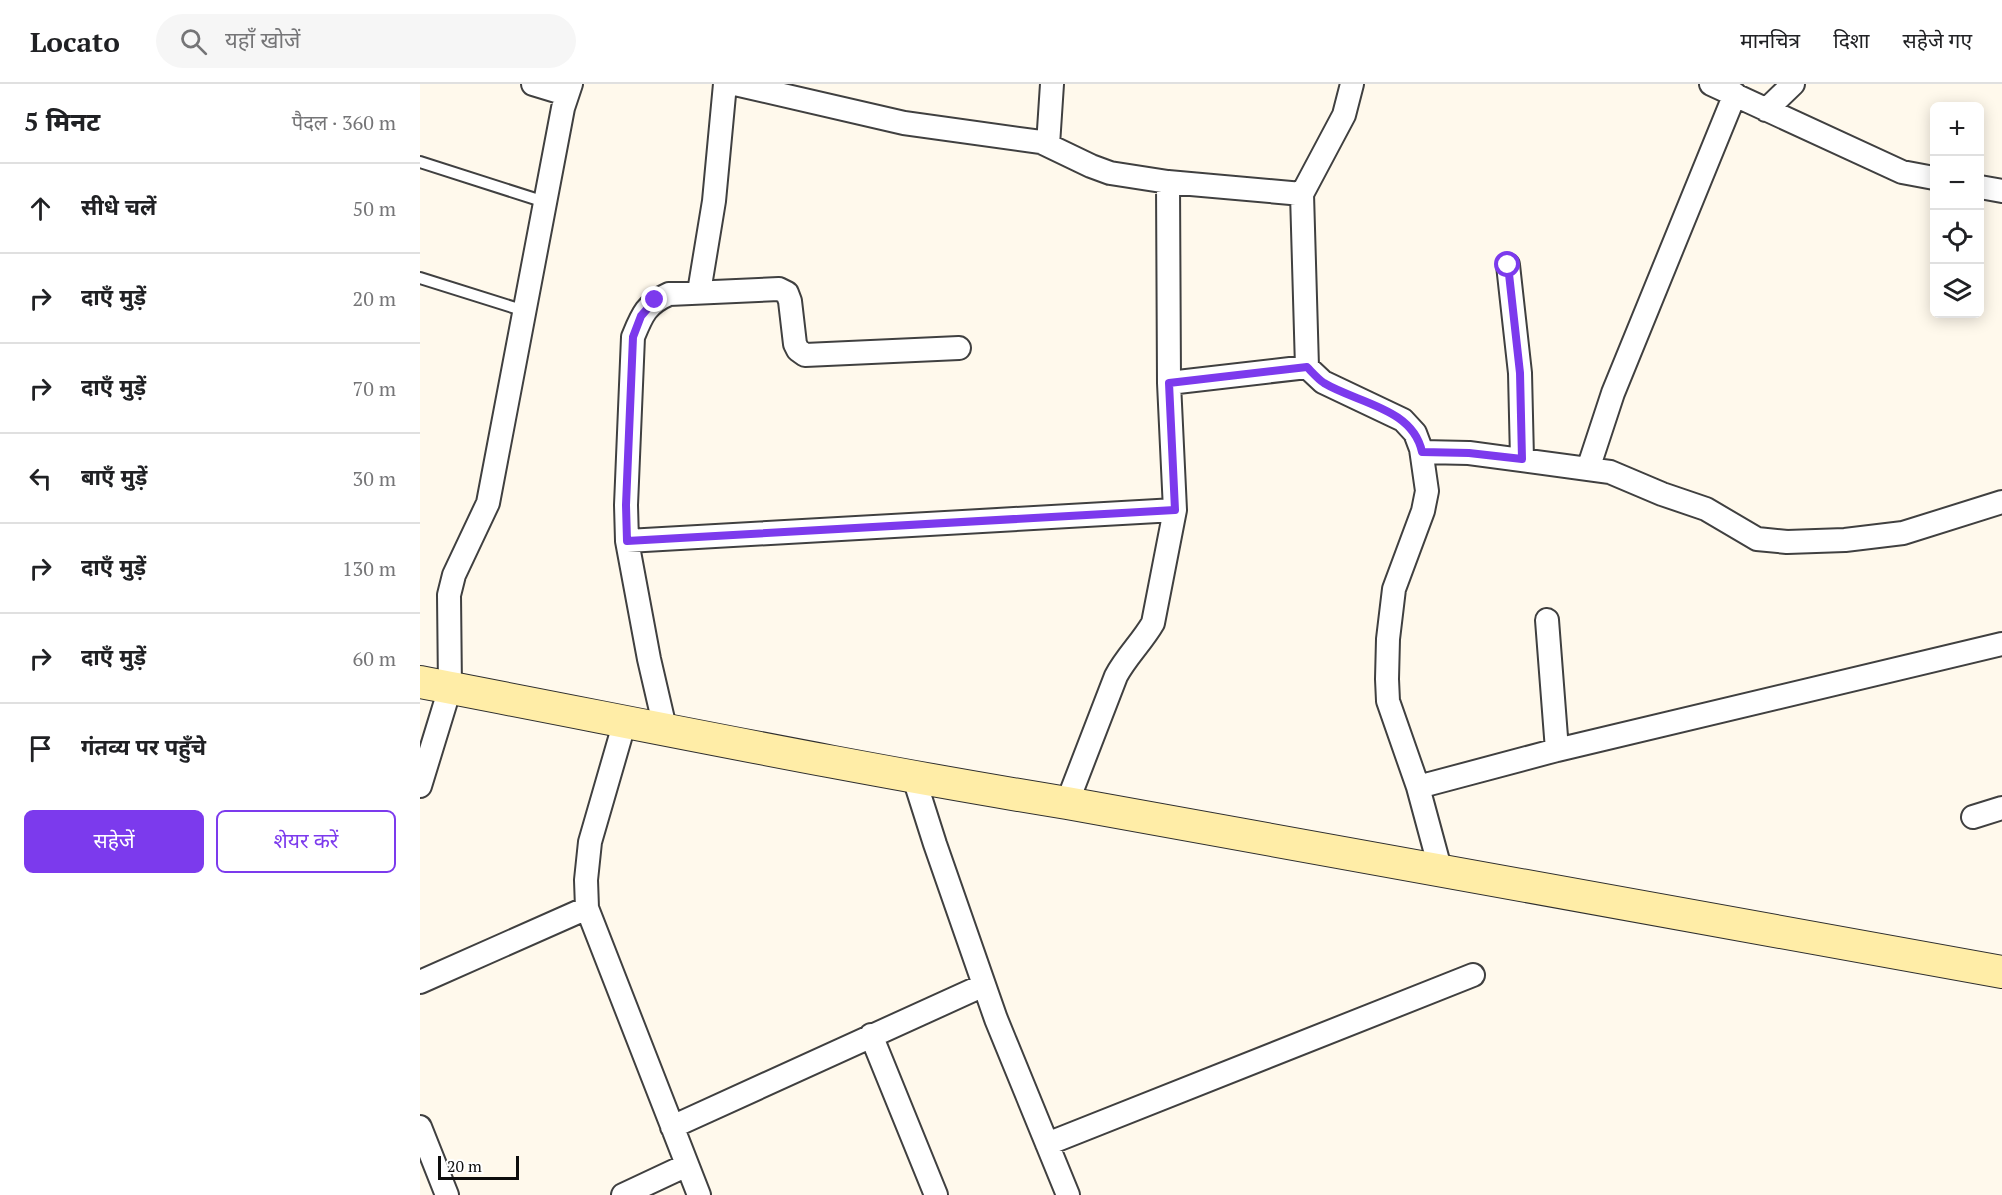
<!DOCTYPE html>
<html lang="hi">
<meta charset="utf-8">
<style>
body{margin:0;font-family:"PT Serif","Noto Sans Devanagari",serif;background:#f6f6f6;color:#202124}
.controls{position:absolute;right:18px;top:18px;display:grid;overflow:hidden;border-radius:9px;box-shadow:0 3px 15px #0003}
.controls button{width:54px;height:54px;display:grid;place-items:center;padding:0;border:0;border-bottom:2px solid #e0e0e0;background:#fff;color:#202124;font:30px sans-serif}
.scale{position:absolute;left:18px;bottom:15px;width:81px;box-sizing:border-box;padding-left:6px;border:3px solid #0d0d0d;border-top:0;font-size:16px;line-height:21px;white-space:nowrap;color:#0d0d0d;-webkit-text-stroke:4px #fff;paint-order:stroke}
.stop{position:absolute;width:18px;height:18px;margin:-14px;border:4px solid #7c3aed;border-radius:50%;background:#fff}
.stop.end{background:#7c3aed;border-color:#fff;box-shadow:0 2px 6px #0008}
.list{margin:0;padding:0;list-style:none}
h2{display:flex;justify-content:space-between;align-items:center;height:78px;margin:0;padding:0 24px;font-size:26px}
h2 small{font-size:20px;font-weight:400;color:#757577}
.list li{display:grid;grid-template-columns:39px 1fr auto;gap:18px;align-items:center;box-sizing:border-box;height:90px;padding:0 24px;border-top:2px solid #e0e0e0}
.list b{display:block;font-size:22px;white-space:nowrap}
.list em{font-size:20px;font-style:normal;color:#757577}
.actions{display:flex;gap:12px;padding:18px 24px}
.actions a{flex:1;padding:14px 0;border:2px solid #7c3aed;border-radius:9px;text-align:center;font-size:21px;color:#7c3aed}
.actions .main{background:#7c3aed;color:#fff}
.icon{flex:none;width:33px;height:33px;fill:none;stroke:currentColor;stroke-width:2;stroke-linecap:round;stroke-linejoin:round}
.map{position:relative;flex:none;width:1582px;height:1111px;overflow:hidden}
header{display:flex;align-items:center;gap:36px;box-sizing:border-box;height:84px;padding:0 30px;background:#fff;border-bottom:2px solid #e0e0e0}
header strong{font-size:28px}
nav{display:flex;gap:33px;margin-inline-start:auto;font-size:21px}
.search{width:420px;height:54px;background:#f6f6f6;display:flex;align-items:center;gap:15px;box-sizing:border-box;padding:0 21px;border-radius:33px;color:#757577;font-size:22px}
main{display:flex}
aside{flex:1;background:#fff}
.map>svg:first-child{display:block}
</style>
<header>
<strong>Locato</strong>
<div class="search"><svg class="icon" aria-label="search" viewBox="0 0 24 24"><circle cx="10" cy="10" r="6"/><path d="M15 15l6 6"/></svg>यहाँ खोजें</div>
<nav><a>मानचित्र</a><a>दिशा</a><a>सहेजे गए</a></nav>
</header>
<main>
<aside>
<h2>5 मिनट<small>पैदल · 360 m</small></h2>
<ul class="list">
<li><svg class="icon" aria-label="ahead" viewBox="0 0 24 24"><path d="M12 20V5M6 11l6-6 6 6"/></svg><div><b>सीधे चलें</b></div><em>50 m</em></li>
<li><svg class="icon" aria-label="right" viewBox="0 0 24 24"><path d="M7 20v-9h11M14 6l5 5-5 5"/></svg><div><b>दाएँ मुड़ें</b></div><em>20 m</em></li>
<li><svg class="icon" aria-label="right" viewBox="0 0 24 24"><path d="M7 20v-9h11M14 6l5 5-5 5"/></svg><div><b>दाएँ मुड़ें</b></div><em>70 m</em></li>
<li><svg class="icon" aria-label="left" viewBox="0 0 24 24"><path d="M17 20v-9H6M10 6l-5 5 5 5"/></svg><div><b>बाएँ मुड़ें</b></div><em>30 m</em></li>
<li><svg class="icon" aria-label="right" viewBox="0 0 24 24"><path d="M7 20v-9h11M14 6l5 5-5 5"/></svg><div><b>दाएँ मुड़ें</b></div><em>130 m</em></li>
<li><svg class="icon" aria-label="right" viewBox="0 0 24 24"><path d="M7 20v-9h11M14 6l5 5-5 5"/></svg><div><b>दाएँ मुड़ें</b></div><em>60 m</em></li>
<li><svg class="icon" aria-label="arrive" viewBox="0 0 24 24"><path d="M6 21V4h12l-3 4 3 4H6"/></svg><div><b>गंतव्य पर पहुँचे</b></div></li>
</ul>
<div class="actions"><a class="main">सहेजें</a><a>शेयर करें</a></div>
</aside>
<div class="map">
<svg width="1582" height="1111" viewBox="0 0 1582 1111">
<rect width="100%" height="100%" fill="#fff9ec"/>
<g fill="none" stroke-linecap="round" stroke-linejoin="round">
<g stroke="#404040" stroke-width="14">
<path id="lane" d="M 0,78 L 125,118
M 0,194 L 105,227"/>
</g>
<g stroke="#404040" stroke-width="26">
<path id="street" d="M 113,0 L 146,10
M 315,0 L 484,39 L 621,58 L 671,82 L 690,89 L 748,98 L 882,110
M 932,0 L 924,31 L 882,110 L 887,283 L 903,298 L 983,336 L 995,349 L 1001,365 L 1007,407 L 1003,427 L 974,505 L 968,555 L 967,595 L 968,617 L 998,703 L 1021,788
M 1291,0 L 1482,88 L 1514,94
M 1346,26 L 1373,0
M 628,61 L 632,0
M 1560,103 L 1582,107
M 1088,181 L 1100,289 L 1102,375
M 279,208 L 294,117 L 305,0
M 749,299 L 887,283
M 1002,368 L 1049,369 L 1190,388 L 1242,410 L 1286,425 L 1337,455 L 1367,458 L 1425,456 L 1483,449 L 1582,418
M 1168,385 L 1193,309 L 1315,10
M 207,457 L 755,426
M 1127,536 L 1137,666
M 205,637 L 170,758 L 166,796 L 167,824 L 279,1111
M 245,644 L 229,575 L 207,457 L 206,421 L 213,253 C 222,231 226,220 249,210 L 359,205 L 367,209 L 370,217 L 375,260 L 378,266 L 385,271 L 539,264
M 494,694 L 515,760 L 576,935 L 648,1111
M 0,702 L 30,604 L 29,511 L 34,491 L 68,419 L 143,24 L 151,0
M 998,703 L 1137,666 L 1582,560
M 647,719 L 696,592 C 706,573 722,558 733,539 L 755,426 L 749,299 L 748,98
M 1553,733 L 1582,724
M 0,898 L 167,824
M 451,951 L 516,1111
M 0,1043 L 27,1111
M 252,1043 L 564,901
M 627,1060 L 1053,891
M 203,1111 L 267,1081"/>
</g>
<g stroke="#2f2f2f" stroke-width="34">
<path id="secondary" d="M 0,598 C 215,639 430,684 647,719 L 1582,888"/>
</g>
<use href="#lane" stroke="#fff" stroke-width="10"/>
<use href="#street" stroke="#fff" stroke-width="22"/>
<use href="#secondary" stroke="#ffeda7" stroke-width="32"/>
</g>
<g fill="none" stroke-linecap="round" stroke-linejoin="round">
<path stroke="#7c3aed" stroke-width="8" d="M 235,216 L 221,232 L 213,253 L 206,421 L 207,457 L 755,426 L 749,299 L 887,283 C 892,288 898,295 904,299 C 937,319 993,324 1002,368 L 1049,369 L 1102,375 L 1100,289 L 1088,181"/>
</g>
</svg>
<div class="controls">
<button>+</button>
<button>−</button>
<button><svg class="icon" aria-label="locate" viewBox="0 0 24 24"><circle cx="12" cy="12" r="6"/><path d="M12 2v4M12 18v4M2 12h4M18 12h4"/></svg></button>
<button><svg class="icon" aria-label="layers" viewBox="0 0 24 24"><path d="M12 4l9 5-9 5-9-5zM3 14l9 5 9-5"/></svg></button>
</div>
<div class="scale">20 m</div>
<div class="stop" style="left:1088px;top:181px"></div>
<div class="stop end" style="left:235px;top:216px"></div>
</div>
</main>
